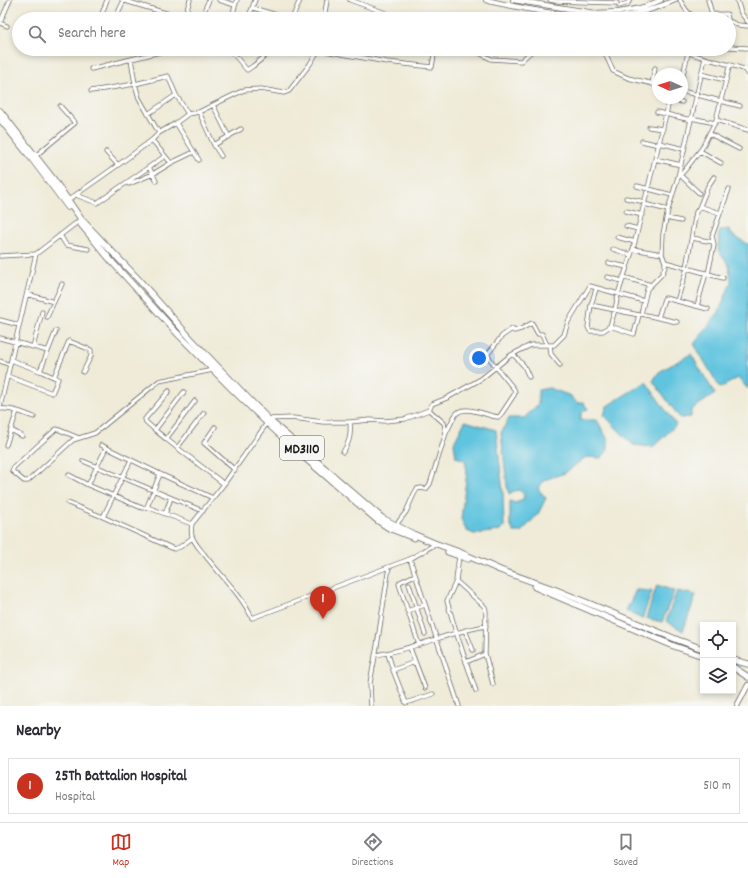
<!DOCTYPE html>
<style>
body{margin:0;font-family:Dekko,sans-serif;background:#f2f2f3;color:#2b2b33}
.controls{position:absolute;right:12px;bottom:12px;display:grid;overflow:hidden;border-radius:0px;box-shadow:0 2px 6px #0003}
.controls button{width:36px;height:36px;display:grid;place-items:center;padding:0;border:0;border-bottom:1px solid #e1e1e2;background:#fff;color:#2b2b33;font:20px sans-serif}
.compass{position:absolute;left:652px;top:68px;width:36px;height:36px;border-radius:50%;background:#fff;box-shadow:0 2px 6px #0003;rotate:273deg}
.you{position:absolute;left:479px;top:358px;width:14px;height:14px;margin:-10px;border:3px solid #fff;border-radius:50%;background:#1a73e8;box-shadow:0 0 0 6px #1a73e833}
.badge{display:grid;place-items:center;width:26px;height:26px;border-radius:50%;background:#c8321e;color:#fff;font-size:13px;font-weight:700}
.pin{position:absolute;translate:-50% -33px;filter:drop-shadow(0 1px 2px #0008)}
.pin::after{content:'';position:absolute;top:21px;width:14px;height:12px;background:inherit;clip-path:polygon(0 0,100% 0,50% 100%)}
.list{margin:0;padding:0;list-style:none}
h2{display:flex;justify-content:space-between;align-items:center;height:52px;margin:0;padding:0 16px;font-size:17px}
h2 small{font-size:13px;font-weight:400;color:#7c7c81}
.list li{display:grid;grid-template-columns:26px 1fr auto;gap:12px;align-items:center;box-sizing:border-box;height:56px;margin:0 8px 8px;padding:0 8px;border:1px solid #e1e1e2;border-radius:0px}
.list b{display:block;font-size:15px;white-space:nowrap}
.list p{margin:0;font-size:13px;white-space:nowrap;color:#7c7c81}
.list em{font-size:13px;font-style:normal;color:#7c7c81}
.icon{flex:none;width:22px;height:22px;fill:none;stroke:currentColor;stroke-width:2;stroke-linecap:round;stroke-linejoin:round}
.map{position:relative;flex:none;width:748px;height:706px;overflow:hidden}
.search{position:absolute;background:#fff;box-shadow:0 2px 6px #0003;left:12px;right:12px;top:12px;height:44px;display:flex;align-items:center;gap:10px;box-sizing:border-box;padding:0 14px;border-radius:22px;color:#7c7c81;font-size:15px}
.sheet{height:116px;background:#fff}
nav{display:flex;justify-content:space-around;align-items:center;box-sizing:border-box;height:56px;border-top:1px solid #e1e1e2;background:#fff;font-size:11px;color:#7c7c81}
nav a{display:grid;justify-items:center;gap:2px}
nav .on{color:#c8321e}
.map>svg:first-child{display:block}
</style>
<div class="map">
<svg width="748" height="706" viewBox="0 0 748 706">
<rect width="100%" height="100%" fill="#f6f6f2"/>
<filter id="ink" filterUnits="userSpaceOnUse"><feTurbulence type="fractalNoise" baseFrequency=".025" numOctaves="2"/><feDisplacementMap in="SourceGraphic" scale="8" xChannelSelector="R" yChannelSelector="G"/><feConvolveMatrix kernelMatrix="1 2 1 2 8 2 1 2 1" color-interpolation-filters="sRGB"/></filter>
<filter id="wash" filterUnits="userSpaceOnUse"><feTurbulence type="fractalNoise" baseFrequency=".012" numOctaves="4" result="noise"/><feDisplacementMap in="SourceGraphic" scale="16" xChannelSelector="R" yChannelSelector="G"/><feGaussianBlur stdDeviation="0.9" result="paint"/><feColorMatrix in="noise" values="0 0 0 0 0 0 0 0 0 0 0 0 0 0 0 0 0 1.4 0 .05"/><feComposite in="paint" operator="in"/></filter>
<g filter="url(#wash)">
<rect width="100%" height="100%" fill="#efebd8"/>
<path fill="#61c4df" stroke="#3e707e" d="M 729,229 L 732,235 L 748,244 L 748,389 L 738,378 L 720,388 L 694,344 L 719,312 L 731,282 L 729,265 L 718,250 L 719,230 Z
M 691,354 L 715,394 L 691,410 L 691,417 L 680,418 L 653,381 L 659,372 Z
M 646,382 L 676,425 L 653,447 L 633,445 L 604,415 L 607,406 Z
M 549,388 L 571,396 L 577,403 L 583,402 L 588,409 L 582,412 L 580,420 L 597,420 L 608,440 L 608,450 L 601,458 L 586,457 L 565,473 L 544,480 L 538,489 L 546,498 L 538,514 L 521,532 L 514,532 L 510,525 L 510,501 L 515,503 L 523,500 L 524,494 L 519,490 L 514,491 L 509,494 L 507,486 L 501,433 L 509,418 L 524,418 L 538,404 L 538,390 Z
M 465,421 L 496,430 L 503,492 L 504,527 L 499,531 L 474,534 L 467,531 L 461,519 L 467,472 L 465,460 L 456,457 L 454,443 Z
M 657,585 L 674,591 L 662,622 L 646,618 Z
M 636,590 L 652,591 L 642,619 L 626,611 Z
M 677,591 L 696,595 L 683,631 L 666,621 Z"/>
</g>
<g filter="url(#ink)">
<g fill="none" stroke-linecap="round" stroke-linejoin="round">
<g stroke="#66645e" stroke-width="5">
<path id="street" d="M 122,0 L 186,19
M 219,0 L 235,5
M 350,0 L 402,19
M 550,0 L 555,1 L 617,3
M 680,0 C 689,17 692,18 711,15 C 716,14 722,14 727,14 L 728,19
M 708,0 L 712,14
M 737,0 L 741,13 L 748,22
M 619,6 L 628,3 L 630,0
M 253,8 L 290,19
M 205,9 L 209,0
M 100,19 L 107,0
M 115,19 L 124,0
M 184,19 L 190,0
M 231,19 L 237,0
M 248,19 L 255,0
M 292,19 L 300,0
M 324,19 L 327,0
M 729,21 L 738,25 L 748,26
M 0,23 L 10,0
M 0,23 L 7,26
M 729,47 L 748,48
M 233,49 L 231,51 L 247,70 L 253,66 L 274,49
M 472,49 L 491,59 L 521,61 L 534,49
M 603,49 L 613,71 L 628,78 L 658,85
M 679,49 C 701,59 724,62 746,70 L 748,74
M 319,50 L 387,62 L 432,67 L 435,49
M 131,59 L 135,84 L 139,98 L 159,133
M 91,69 L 164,51
M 701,74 L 725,80
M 682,79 L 688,53
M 652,84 L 655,68
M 91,91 L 135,84 L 168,76 L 176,95 L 188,114
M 682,91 L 740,106
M 665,98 L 682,102
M 213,105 L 244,90 L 261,89 L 284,93 L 289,91 L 310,64 L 319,49
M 199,112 L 214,145 L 221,156
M 657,112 L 691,120
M 148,114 L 176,95
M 691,118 L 715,123
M 716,120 L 748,130
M 176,123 L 199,160
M 649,127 L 663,129
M 710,134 L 739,149
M 152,140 L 171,163
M 642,141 L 659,145
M 660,143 L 684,149
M 214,145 L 241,129
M 700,151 L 721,163
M 106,152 L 118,165
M 34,157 L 75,123 L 60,106
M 655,159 L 681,165
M 149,167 L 156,181
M 680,175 L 699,193
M 679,176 L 685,170 L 702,148 L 716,120 L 730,64
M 129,184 L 153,174 L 171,163 L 194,152
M 637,186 L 672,195
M 76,195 L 97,203 L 165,156
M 626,198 L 645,202
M 67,201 L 118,165 L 152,140 L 159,133 L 176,123 L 188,114 L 199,112 L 213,105 L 229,137
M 644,204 L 668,210
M 699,208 L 708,186 L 714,177
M 626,211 L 642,215
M 666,218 L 681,221
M 626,226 L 638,229
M 60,235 L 66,245 L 88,249
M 617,237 L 635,242
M 692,238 L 713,242
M 613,249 L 631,255
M 633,249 L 662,254
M 0,256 L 36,254 L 80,220
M 665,262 L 723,278
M 609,263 L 627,267
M 686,268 L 696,212 L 699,208 L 702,207 L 720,213
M 708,274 L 714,245 L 712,236 L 729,189
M 607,277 L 622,281
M 623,277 L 651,285
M 596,289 L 591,305 L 588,327 L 590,331 L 603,331 L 610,326 L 615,310 L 618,294 L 633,249 L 670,98
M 27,294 L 54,302
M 677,301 L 687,268
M 591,305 L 639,315
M 697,306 L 706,273
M 641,314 L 677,322
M 47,317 L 62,284
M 658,318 L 664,299 L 665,298 L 708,309
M 0,320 L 19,325
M 610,326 L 634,334 L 639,315 L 641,314 L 647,289 L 662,274 L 665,267 L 665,262 L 662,254 L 663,234 L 668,210 L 678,177 L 705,58
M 0,338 L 48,351
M 550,345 L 551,354 L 560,365
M 33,347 L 42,312
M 513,354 L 524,366 L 529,377
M 0,361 L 10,365
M 40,371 L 56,331
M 7,376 L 52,393 L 58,379 L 40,371 L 11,360
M 54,377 L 69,341 L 91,350 L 91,356 L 83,372
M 195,401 L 166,439 L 224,484
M 0,407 L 36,254
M 0,409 C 12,408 23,413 34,417
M 268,419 L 293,418 L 323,422 L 350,422 L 370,420 L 385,421 L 405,419 L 429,410 L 432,404 L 447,398 L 481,379 L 511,355 L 531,345 L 554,345 L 564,335 L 568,322 L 590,286 L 644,301
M 267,423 L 224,484 L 192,524 C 191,529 191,532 192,536 C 194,543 200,549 204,554 C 220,575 241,594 252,618 L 410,559 L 432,546 L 434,543
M 215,427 L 204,443 L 235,470
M 11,430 L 22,436
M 155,430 L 146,422 L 145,419 L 169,391
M 446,433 C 449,428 453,417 457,413 C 467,405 487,416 498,417 L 500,416 L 514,395 L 515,392 L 514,389 L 496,367 L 487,355 L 502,336 L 512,329 L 514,331 L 521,329 L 532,323 L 538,334 L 542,334 L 547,345
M 79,438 L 57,429 L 55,430 L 14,467 L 12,471 L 24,481 L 28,481 L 73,440 L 95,433 L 159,381 L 213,370
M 166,439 L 155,430 L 184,392
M 6,445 L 17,411
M 101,445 L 160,474 L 213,498
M 177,448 L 204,413
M 343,452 C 350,441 351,435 350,422
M 83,461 L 203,511
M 69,475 L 88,485 L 142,508 L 147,507 L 192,524
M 88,485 L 106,448
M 68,503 L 103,517 L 174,549 L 180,547 L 192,538
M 147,507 L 160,474
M 165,514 L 171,498
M 103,517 L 131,460
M 396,525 L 406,512 L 414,494 L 417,489 L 421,488 L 426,489 L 430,484 L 446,433 L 444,423 L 429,410
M 459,555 L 456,581 L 447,601 L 456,632 L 476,691
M 410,559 L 459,706
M 415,575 L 400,582 L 399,584 L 419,645
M 456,581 L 485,607 L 486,611 L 485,654 L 493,684
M 409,584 L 425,634
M 407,611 L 425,605
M 465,630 L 473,650
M 410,648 L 425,688
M 388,654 L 393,670 L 406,703 L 433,694
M 375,655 C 413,650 448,632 486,626
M 466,662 L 485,654
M 393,670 L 415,662
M 371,706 L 370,683 L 377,646 L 389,567"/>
</g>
<g stroke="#66645e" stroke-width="6">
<path id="secondary" d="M 486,0 C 500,4 514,6 528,9 C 556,14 591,20 619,17 C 636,15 660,7 675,0
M 513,0 L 595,13 L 619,12 L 636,9 L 644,7 L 661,0
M 737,706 L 748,685"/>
</g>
<g stroke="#66645e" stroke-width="7">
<path id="primary" d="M 0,111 L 54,180 L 81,219 L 139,280 L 193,341 L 269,420 L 382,518 L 413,534 L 434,543 L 459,552 L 500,570 L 556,590 L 678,640 L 703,649
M 0,119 L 32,159 L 68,207
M 79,222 L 113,263 L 177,333 L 232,389 L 267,423 L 305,458 L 377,520 L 389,528 L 414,538
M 448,552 L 468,559
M 535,587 L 674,646 L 703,656
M 733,660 L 748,664
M 733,667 L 748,677"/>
</g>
<use href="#street" stroke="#fff" stroke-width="3.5"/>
<use href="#secondary" stroke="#fff" stroke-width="4.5"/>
<use href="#primary" stroke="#fff" stroke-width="5.5"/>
</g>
</g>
<g text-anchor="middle" stroke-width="3" stroke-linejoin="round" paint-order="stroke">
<rect fill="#f6f6f2" stroke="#5d5d5c" stroke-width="1" x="280" y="436" width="44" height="24" rx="3"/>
<g font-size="14" font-weight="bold" fill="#1c1c1c">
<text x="302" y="453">MD3110</text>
</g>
</g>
</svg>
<div class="controls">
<button><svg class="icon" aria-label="locate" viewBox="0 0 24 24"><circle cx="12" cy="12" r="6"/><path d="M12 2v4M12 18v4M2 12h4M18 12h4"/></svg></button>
<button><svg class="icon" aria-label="layers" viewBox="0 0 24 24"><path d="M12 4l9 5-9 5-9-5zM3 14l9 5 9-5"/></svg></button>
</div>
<svg class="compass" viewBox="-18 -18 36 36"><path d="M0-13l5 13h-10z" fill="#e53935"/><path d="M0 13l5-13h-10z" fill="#7c7c81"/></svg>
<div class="you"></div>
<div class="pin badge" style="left:323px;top:619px">1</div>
<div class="search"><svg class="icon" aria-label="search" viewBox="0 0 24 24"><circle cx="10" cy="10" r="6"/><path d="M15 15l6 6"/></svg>Search here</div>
</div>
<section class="sheet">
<h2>Nearby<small></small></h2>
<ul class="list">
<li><span class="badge">1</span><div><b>25Th Battalion Hospital</b><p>Hospital</p></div><em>510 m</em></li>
</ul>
</section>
<nav>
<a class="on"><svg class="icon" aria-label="map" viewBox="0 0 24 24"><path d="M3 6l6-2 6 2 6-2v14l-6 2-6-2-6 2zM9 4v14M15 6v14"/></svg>Map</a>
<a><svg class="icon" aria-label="directions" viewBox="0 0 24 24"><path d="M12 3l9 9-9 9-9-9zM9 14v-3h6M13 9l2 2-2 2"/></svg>Directions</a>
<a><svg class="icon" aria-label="saved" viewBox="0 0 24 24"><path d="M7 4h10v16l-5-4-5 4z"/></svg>Saved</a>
</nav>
